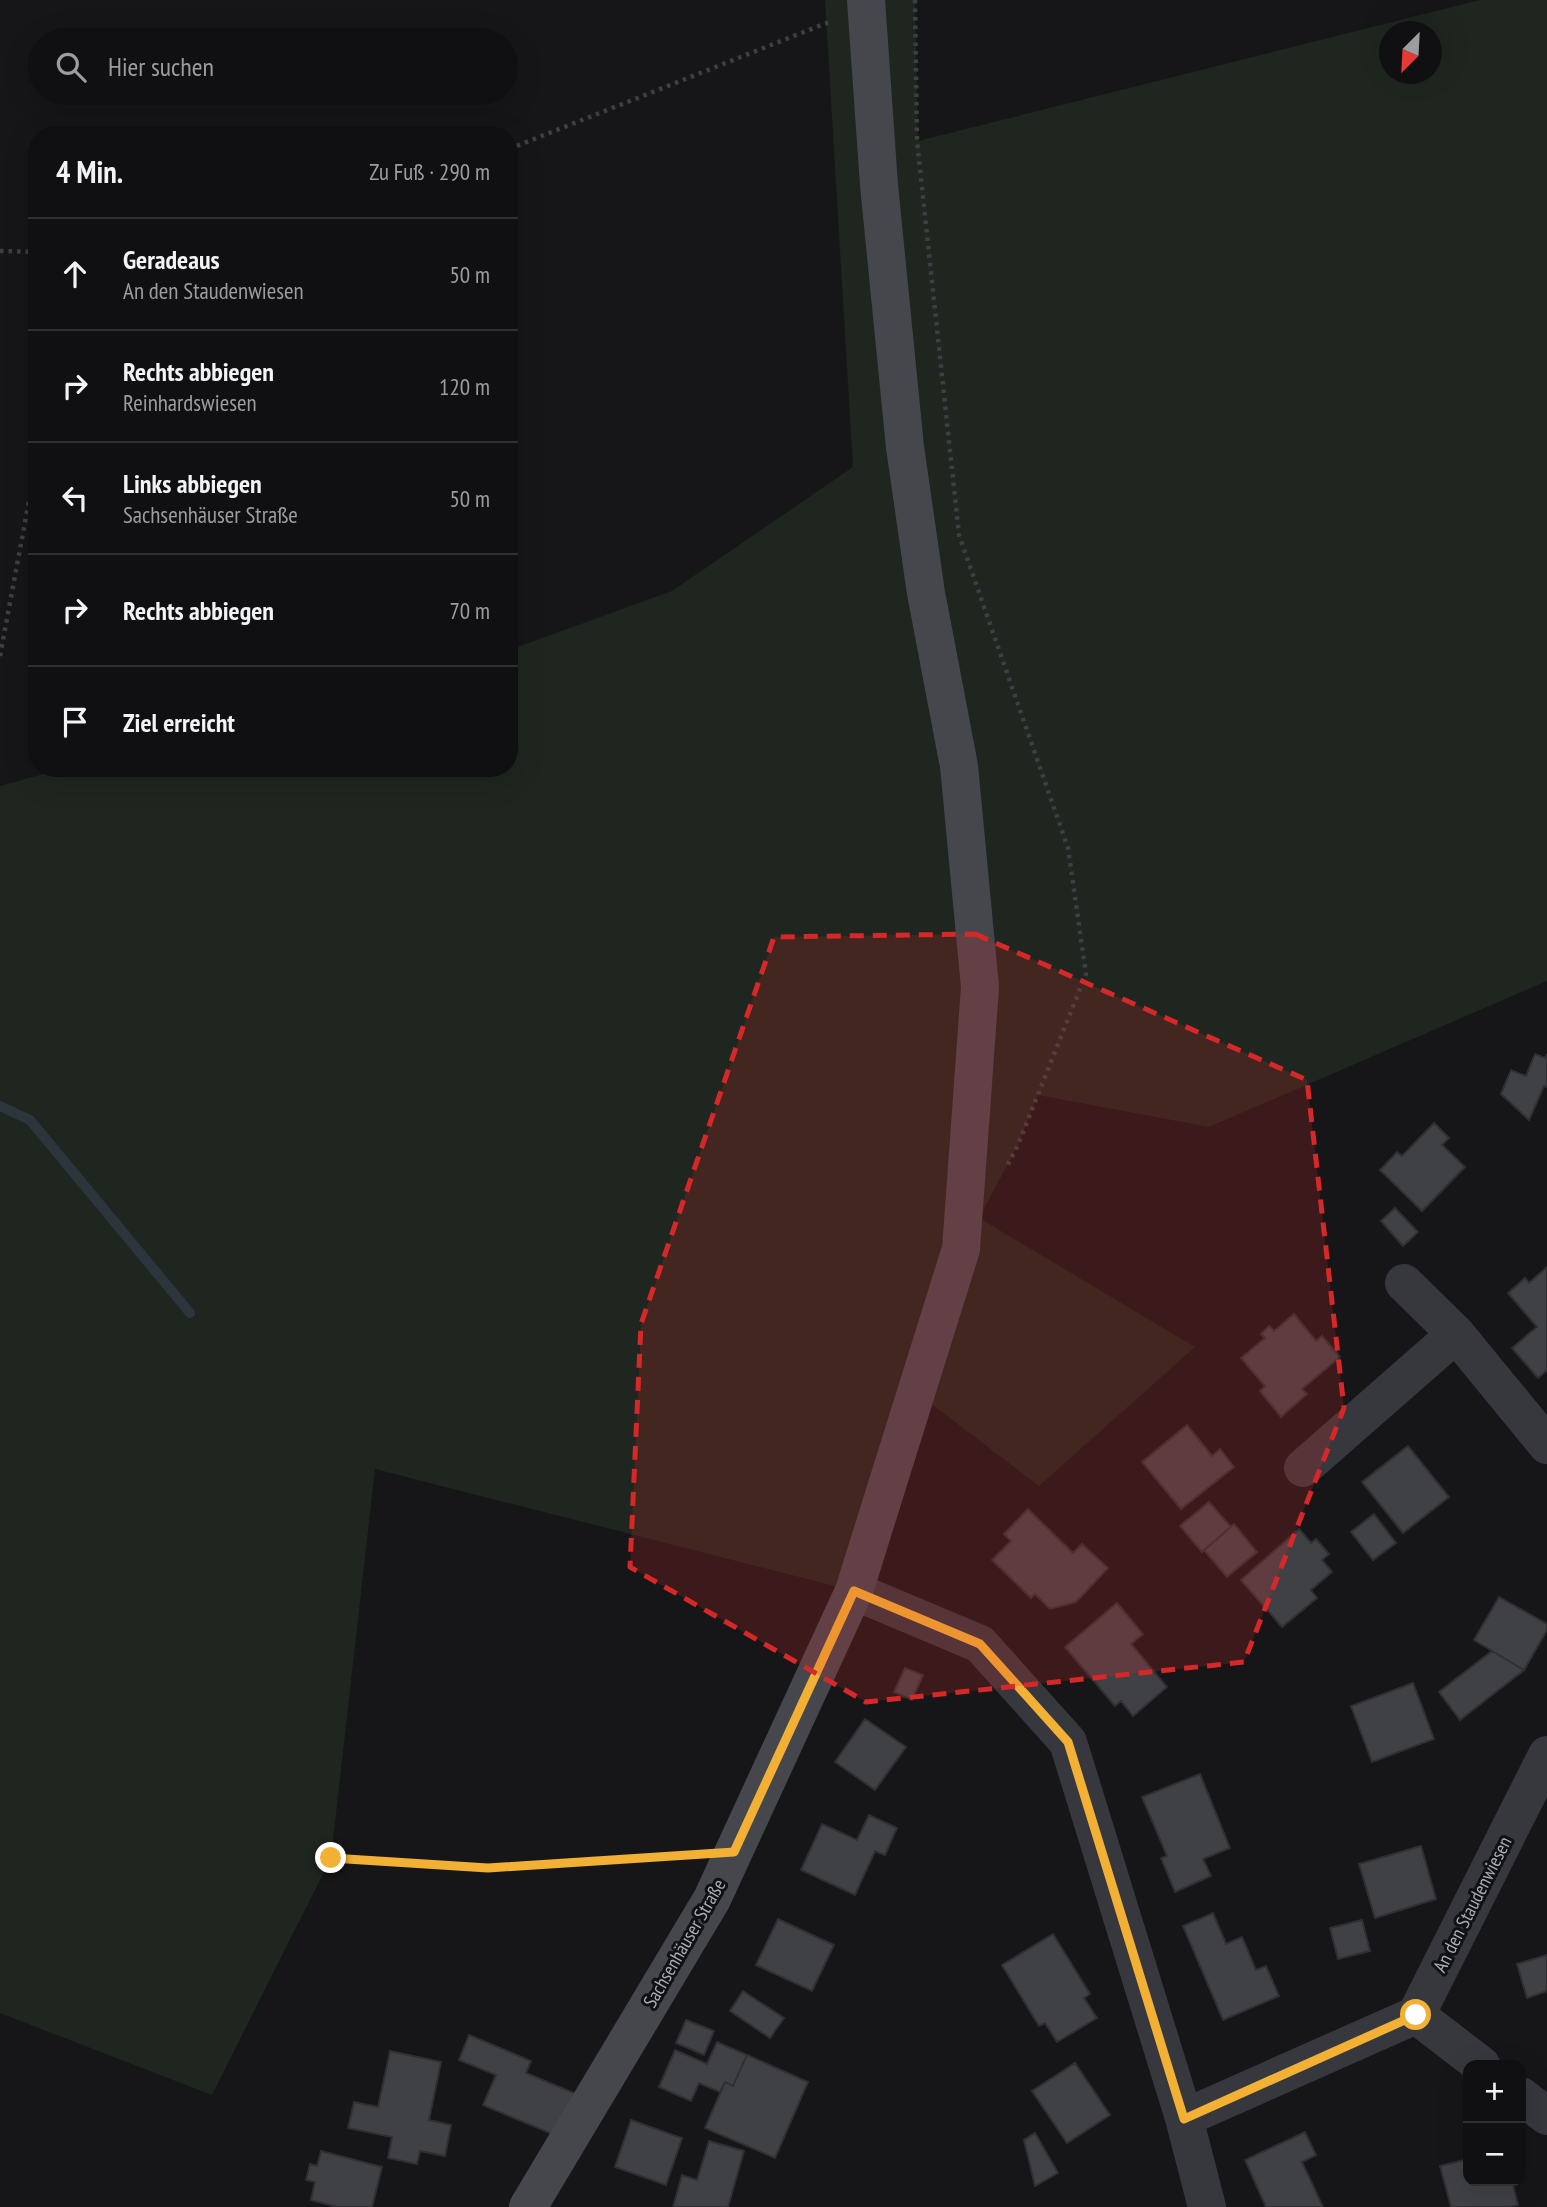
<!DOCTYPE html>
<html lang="de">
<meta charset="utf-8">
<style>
body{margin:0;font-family:"PT Sans Narrow",sans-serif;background:#1e1e20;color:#f1f3f6}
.controls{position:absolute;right:21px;bottom:21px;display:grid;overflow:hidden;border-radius:14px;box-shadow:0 7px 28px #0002}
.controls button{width:63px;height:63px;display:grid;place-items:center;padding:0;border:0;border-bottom:2px solid #303032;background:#101012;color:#f1f3f6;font:35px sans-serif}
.compass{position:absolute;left:1379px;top:21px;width:63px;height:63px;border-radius:50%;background:#101012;box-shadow:0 7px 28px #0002;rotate:204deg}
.stop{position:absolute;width:21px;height:21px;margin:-16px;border:5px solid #f2b134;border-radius:50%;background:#fff}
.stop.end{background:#f2b134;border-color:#fff;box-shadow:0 2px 7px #0008}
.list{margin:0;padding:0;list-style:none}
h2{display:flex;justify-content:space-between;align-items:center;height:91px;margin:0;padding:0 28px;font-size:30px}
h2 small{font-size:23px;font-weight:400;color:#9c9d9f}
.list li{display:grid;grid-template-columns:46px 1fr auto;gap:21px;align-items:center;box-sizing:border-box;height:112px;padding:0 28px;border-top:2px solid #303032}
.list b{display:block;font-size:26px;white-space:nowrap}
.list p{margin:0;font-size:23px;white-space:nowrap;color:#9c9d9f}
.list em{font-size:23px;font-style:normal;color:#9c9d9f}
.icon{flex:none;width:38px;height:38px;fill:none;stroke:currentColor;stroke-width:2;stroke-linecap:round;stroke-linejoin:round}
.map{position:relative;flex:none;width:1547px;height:2207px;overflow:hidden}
.search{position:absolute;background:#101012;box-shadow:0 7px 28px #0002;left:28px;top:28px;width:490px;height:77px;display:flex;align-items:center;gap:18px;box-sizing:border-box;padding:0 24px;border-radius:38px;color:#9c9d9f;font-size:26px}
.panel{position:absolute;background:#101012;box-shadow:0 7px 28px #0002;left:28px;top:126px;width:490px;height:651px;border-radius:28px}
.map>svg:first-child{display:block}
</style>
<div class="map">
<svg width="1547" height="2207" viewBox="0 0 1547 2207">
<rect width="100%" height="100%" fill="#161618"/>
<path fill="#1e261f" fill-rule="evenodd" d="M 825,0 L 915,0 L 918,141 L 1480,0 L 1547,0 L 1547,981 L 1209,1127 L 1038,1095 L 1017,1147 L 979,1218 L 1195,1347 L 1039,1486 L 917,1393 L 854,1591 L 375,1469 L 331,1858 L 212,2095 L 0,2013 L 0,786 L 65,768 L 509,768 L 509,650 L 672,591 L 853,467 ZM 1390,32 L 1432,32 L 1432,74 L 1390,74 Z"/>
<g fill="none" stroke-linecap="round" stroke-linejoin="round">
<path stroke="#2c353c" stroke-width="10" d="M 0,1106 L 30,1120 L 190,1313"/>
</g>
<path fill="#404145" stroke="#303034" stroke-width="2" d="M 1535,1054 L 1545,1058 L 1547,1054 L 1547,1087 L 1544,1086 L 1529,1120 L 1501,1094 L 1511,1070 L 1526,1076 Z
M 1434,1123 L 1449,1138 L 1442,1145 L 1465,1167 L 1422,1211 L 1380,1170 L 1397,1152 L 1402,1156 Z
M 1395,1208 L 1418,1232 L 1403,1246 L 1381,1221 Z
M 1547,1267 L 1547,1370 L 1538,1378 L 1512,1348 L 1537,1327 L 1508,1293 L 1525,1278 L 1529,1283 Z
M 1294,1314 L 1316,1341 L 1322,1336 L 1340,1357 L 1302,1389 L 1307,1394 L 1281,1417 L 1260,1391 L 1265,1386 L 1241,1358 L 1265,1338 L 1261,1334 L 1269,1326 L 1274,1331 Z
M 1187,1425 L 1212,1456 L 1220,1449 L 1234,1467 L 1181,1509 L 1142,1462 Z
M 1408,1446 L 1449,1497 L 1403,1533 L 1362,1482 Z
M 1209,1502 L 1231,1527 L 1202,1552 L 1180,1526 Z
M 1028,1509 L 1073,1553 L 1082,1544 L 1108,1568 L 1076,1602 L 1050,1609 L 1035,1594 L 1031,1598 L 992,1560 L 1011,1541 L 1004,1534 Z
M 1374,1514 L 1396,1543 L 1373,1560 L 1351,1532 Z
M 1234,1524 L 1257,1552 L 1227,1577 L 1204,1550 Z
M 1299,1529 L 1311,1543 L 1316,1539 L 1329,1554 L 1322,1560 L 1332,1572 L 1311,1590 L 1317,1598 L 1282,1627 L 1241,1580 Z
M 1499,1597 L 1547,1624 L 1547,1630 L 1524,1670 L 1474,1640 Z
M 1117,1603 L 1143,1634 L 1131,1644 L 1167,1687 L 1133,1716 L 1121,1701 L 1115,1706 L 1065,1647 Z
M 1492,1651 L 1524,1670 L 1460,1720 L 1439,1692 Z
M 905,1668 L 923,1675 L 912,1700 L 894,1692 Z
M 1413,1683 L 1434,1739 L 1372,1762 L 1351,1706 Z
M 865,1719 L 906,1747 L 875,1790 L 835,1762 Z
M 1200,1774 L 1230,1848 L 1203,1859 L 1211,1876 L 1175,1892 L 1161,1858 L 1167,1856 L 1142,1797 Z
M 869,1815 L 897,1828 L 885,1855 L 875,1851 L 855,1895 L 801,1870 L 822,1824 L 857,1840 Z
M 1421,1846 L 1436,1899 L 1375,1918 L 1359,1864 Z
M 1213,1913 L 1226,1944 L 1242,1937 L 1256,1970 L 1266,1966 L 1279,1996 L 1223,2020 L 1183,1926 Z
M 778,1919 L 834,1945 L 812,1991 L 756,1965 Z
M 1362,1920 L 1370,1951 L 1338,1959 L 1330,1928 Z
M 1053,1934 L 1090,1994 L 1084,1998 L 1097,2018 L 1057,2042 L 1045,2023 L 1039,2026 L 1002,1965 Z
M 1547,1955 L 1547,1991 L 1527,1998 L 1517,1964 Z
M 743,1991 L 784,2018 L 770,2038 L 730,2011 Z
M 686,2020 L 714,2031 L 704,2055 L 676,2043 Z
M 469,2035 L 531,2061 L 526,2073 L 581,2096 L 564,2139 L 483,2105 L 496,2075 L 459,2060 Z
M 717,2042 L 747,2055 L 733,2086 L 725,2082 L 720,2092 L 699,2083 L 691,2101 L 659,2087 L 675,2050 L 707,2064 Z
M 390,2051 L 441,2062 L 429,2120 L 451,2125 L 445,2156 L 420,2151 L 417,2164 L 388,2158 L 392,2137 L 348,2128 L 354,2102 L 378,2107 Z
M 747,2055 L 808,2082 L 775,2158 L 705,2128 L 725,2082 L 733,2086 Z
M 1075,2063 L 1110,2115 L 1067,2143 L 1032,2091 Z
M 631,2120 L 682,2138 L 666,2185 L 615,2167 Z
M 1305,2132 L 1316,2155 L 1302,2162 L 1323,2207 L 1266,2207 L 1245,2160 Z
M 1035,2133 L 1058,2173 L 1035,2186 L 1024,2140 Z
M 709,2141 L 744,2151 L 728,2207 L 673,2207 L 682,2175 L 697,2180 Z
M 321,2151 L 382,2167 L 372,2207 L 337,2207 L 311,2200 L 315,2182 L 306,2180 L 310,2164 L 317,2166 Z
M 1468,2159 L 1468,2181 L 1512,2181 L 1518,2205 L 1510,2207 L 1451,2207 L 1440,2166 Z"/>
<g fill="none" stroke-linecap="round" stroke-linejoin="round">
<path stroke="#3d3f44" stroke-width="4.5" stroke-dasharray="3.5 5" stroke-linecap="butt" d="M 915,0 L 917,141 L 959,535 L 1068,848 L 1086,974 L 1017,1147 L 1007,1166
M 509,149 L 829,22
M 0,251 L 37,252
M 0,656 L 37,458
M 331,1858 L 488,1868 L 691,1855"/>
<path stroke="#37383d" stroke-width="38" d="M 1404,1283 L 1456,1334 L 1547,1445
M 1303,1468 L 1456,1334
M 854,1591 L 980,1644 L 1068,1742 L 1184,2118 L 1207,2207
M 1416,2015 L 1481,2065
M 1521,2096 L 1547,2116
M 1184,2118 L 1416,2015 L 1547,1755"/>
<path stroke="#45474d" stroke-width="38" d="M 528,2207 L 712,1899 L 854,1591 L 961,1249 L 980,987 L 959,766 L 926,593 L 905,447 L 879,185 L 866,0"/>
</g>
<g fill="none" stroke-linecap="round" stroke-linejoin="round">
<path stroke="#f2b134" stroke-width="9" d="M 331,1858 L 488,1868 L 734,1852 L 854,1591 L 980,1644 L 1068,1742 L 1184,2119 L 1416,2015"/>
</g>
<path fill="#d62828" fill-opacity="0.2" stroke="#d62828" stroke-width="5" stroke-dasharray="14 9" stroke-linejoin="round" d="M 975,934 L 1307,1080 L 1344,1408 L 1244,1662 L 866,1702 L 630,1567 L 641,1324 L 774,937 Z"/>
<g text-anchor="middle" stroke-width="6" stroke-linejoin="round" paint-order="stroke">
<g font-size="19" fill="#a8adb8" stroke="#111113">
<text transform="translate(1472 1904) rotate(-63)" y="7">An den Staudenwiesen</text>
<text transform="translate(684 1943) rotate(-60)" y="7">Sachsenhäuser Straße</text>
</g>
</g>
</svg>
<div class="controls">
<button>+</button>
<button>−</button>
</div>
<svg class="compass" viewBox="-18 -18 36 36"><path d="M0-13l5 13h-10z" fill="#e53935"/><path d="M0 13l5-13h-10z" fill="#9c9d9f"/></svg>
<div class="stop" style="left:1416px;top:2015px"></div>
<div class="stop end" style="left:331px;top:1858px"></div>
<div class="search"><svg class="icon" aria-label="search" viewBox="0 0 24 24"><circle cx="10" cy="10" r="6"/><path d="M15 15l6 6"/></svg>Hier suchen</div>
<section class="panel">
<h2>4 Min.<small>Zu Fuß · 290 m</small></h2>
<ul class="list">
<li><svg class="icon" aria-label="ahead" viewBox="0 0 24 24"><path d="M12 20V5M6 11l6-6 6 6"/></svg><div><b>Geradeaus</b><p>An den Staudenwiesen</p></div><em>50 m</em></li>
<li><svg class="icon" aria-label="right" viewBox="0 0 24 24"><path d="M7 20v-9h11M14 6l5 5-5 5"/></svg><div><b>Rechts abbiegen</b><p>Reinhardswiesen</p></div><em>120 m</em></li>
<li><svg class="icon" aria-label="left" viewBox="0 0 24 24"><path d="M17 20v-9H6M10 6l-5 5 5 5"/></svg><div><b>Links abbiegen</b><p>Sachsenhäuser Straße</p></div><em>50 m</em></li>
<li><svg class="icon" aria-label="right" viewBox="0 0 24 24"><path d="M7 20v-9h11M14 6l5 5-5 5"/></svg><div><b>Rechts abbiegen</b></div><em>70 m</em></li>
<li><svg class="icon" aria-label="arrive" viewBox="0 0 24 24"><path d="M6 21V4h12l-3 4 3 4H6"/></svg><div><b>Ziel erreicht</b></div></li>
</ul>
</section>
</div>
